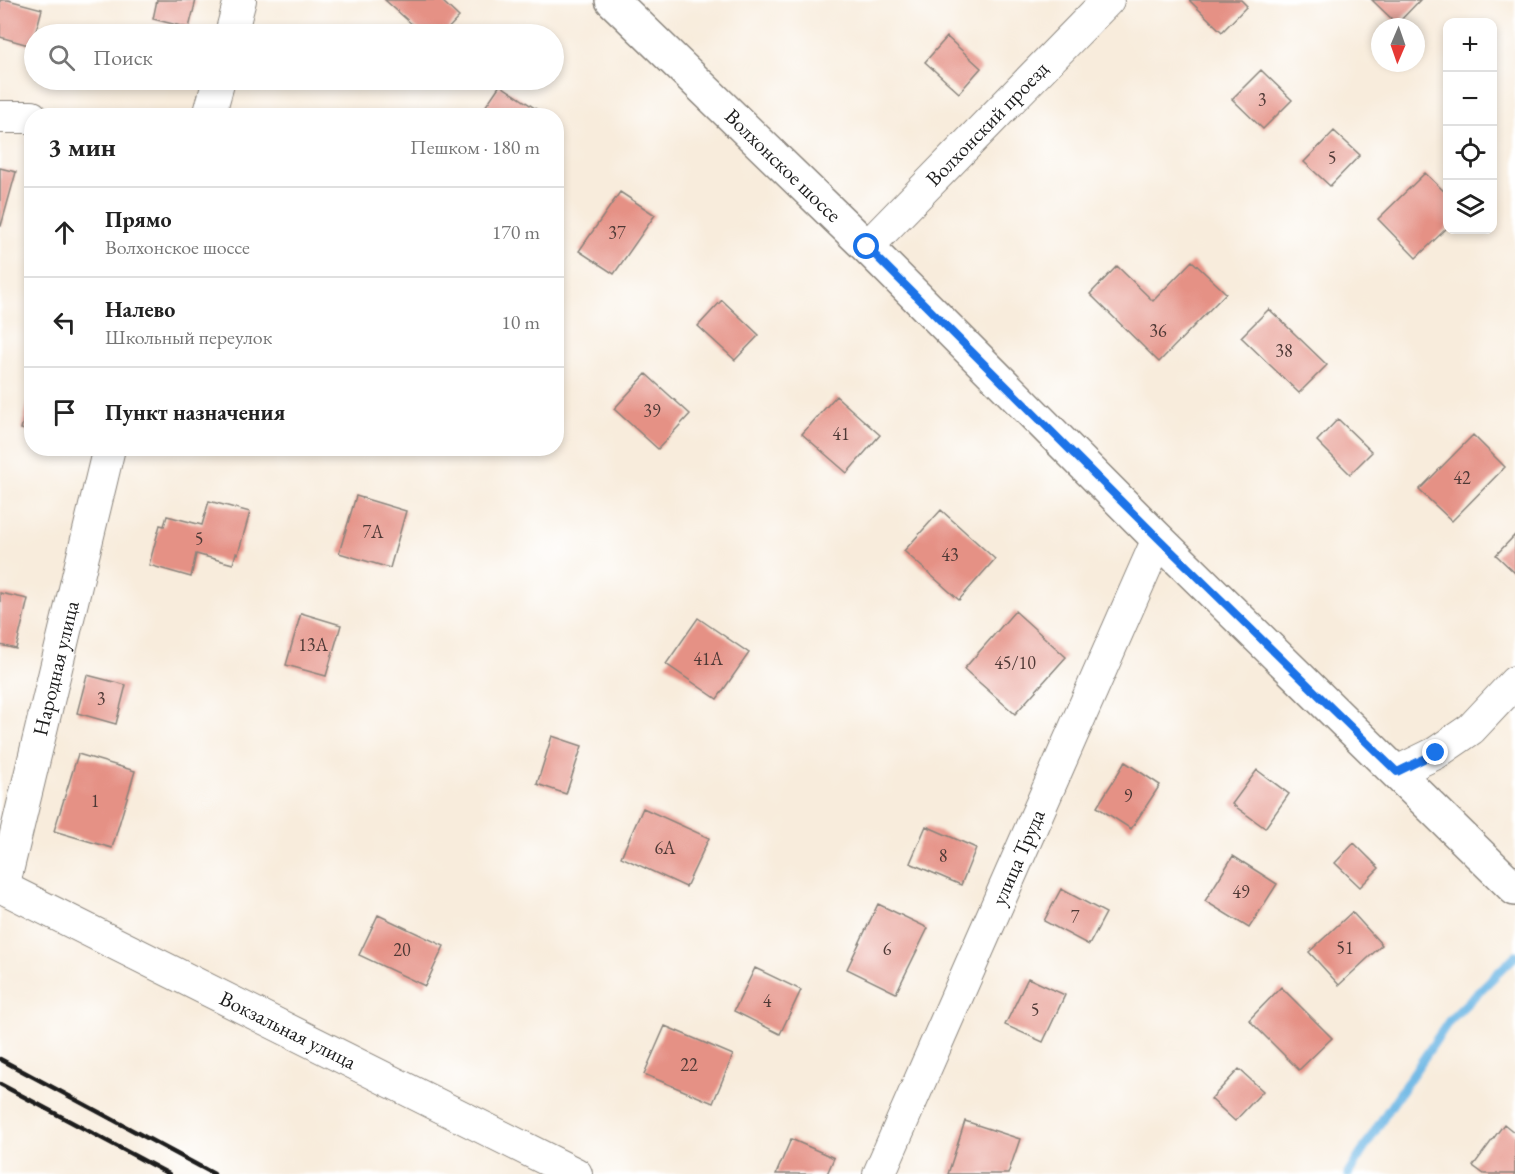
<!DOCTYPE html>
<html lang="ru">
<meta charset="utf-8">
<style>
body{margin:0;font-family:"EB Garamond",serif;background:#f2f2f2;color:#222}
.controls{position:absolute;right:18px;top:18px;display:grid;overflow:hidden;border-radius:12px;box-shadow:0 3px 9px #0003}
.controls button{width:54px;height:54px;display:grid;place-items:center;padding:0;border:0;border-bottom:2px solid #e0e0e0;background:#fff;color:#222;font:30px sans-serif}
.compass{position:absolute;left:1371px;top:18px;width:54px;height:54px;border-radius:50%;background:#fff;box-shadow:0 3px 9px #0003;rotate:182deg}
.stop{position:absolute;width:18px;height:18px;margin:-14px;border:4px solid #1a73e8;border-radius:50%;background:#fff}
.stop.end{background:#1a73e8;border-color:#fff;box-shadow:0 2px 6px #0008}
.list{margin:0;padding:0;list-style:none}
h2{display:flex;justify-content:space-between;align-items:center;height:78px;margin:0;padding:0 24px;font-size:26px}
h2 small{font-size:20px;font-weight:400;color:#767676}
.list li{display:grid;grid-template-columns:39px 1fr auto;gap:18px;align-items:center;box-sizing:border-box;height:90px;padding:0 24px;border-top:2px solid #e0e0e0}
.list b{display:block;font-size:22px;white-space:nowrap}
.list p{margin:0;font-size:20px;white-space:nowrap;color:#767676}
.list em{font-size:20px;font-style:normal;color:#767676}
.icon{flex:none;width:33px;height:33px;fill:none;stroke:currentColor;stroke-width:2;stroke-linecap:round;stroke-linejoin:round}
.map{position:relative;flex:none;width:1515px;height:1174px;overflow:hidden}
.search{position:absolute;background:#fff;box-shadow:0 3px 9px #0003;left:24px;top:24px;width:540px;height:66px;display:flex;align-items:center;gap:15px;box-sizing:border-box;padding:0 21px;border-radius:33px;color:#767676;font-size:22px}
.panel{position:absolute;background:#fff;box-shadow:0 3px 9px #0003;left:24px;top:108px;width:540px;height:348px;border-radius:24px}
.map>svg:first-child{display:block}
</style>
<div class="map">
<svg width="1515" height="1174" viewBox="0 0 1515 1174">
<rect width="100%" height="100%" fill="#fff"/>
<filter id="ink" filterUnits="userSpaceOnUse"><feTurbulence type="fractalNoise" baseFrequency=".0167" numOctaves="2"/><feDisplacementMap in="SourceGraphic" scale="12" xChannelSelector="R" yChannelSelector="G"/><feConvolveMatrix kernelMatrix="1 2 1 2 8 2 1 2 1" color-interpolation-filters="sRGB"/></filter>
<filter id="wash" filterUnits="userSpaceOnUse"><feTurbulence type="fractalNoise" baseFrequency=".008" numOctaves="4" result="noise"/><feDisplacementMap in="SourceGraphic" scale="24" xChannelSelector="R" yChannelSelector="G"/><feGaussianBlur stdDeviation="1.35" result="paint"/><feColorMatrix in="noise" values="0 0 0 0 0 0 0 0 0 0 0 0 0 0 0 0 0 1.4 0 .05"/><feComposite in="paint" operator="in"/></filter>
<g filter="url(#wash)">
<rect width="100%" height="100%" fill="#f8ecdc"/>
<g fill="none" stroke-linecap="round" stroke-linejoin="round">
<path stroke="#6ab6e4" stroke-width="9" d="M 1348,1174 L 1387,1112 L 1449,1021 L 1515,956"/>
</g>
<g id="blocks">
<path fill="#e59185" d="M 0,0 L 8,0 L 42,9 L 32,46 L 0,37 Z
M 157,0 L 196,0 L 189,28 L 153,19 Z
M 385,0 L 441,0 L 459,17 L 443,34 L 423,34 Z
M 1189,0 L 1241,0 L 1247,6 L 1222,32 Z
M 1372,0 L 1420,0 L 1397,24 Z
M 947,37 L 981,68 L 959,93 L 925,62 Z
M 1261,70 L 1292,100 L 1263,129 L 1232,99 Z
M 500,85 L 539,111 L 535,116 L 479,116 Z
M 1334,131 L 1360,155 L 1330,186 L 1304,162 Z
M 0,168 L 16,172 L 1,226 L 0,226 Z
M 1425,173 L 1448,195 L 1448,227 L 1416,258 L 1378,219 Z
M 620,192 L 655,215 L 614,274 L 579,251 Z
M 1192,261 L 1226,293 L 1159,362 L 1090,294 L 1117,266 L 1153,301 Z
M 722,300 L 759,335 L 735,360 L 698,326 Z
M 1269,309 L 1327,365 L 1299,393 L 1241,337 Z
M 646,374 L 690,414 L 658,449 L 614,409 Z
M 31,392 L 32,392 L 32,432 L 21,429 Z
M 836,396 L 880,435 L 847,473 L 802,434 Z
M 1338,419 L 1372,452 L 1350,474 L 1317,441 Z
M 1473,435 L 1505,467 L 1452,521 L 1419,490 Z
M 356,496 L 406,511 L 390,568 L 339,553 Z
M 209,501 L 250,512 L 238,554 L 236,553 L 233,564 L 196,554 L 191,577 L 149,565 L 160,525 L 164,526 L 167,516 L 202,525 Z
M 941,510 L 995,559 L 959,600 L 904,551 Z
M 1515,535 L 1515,573 L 1496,555 Z
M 0,593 L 28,599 L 16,649 L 0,645 Z
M 1015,611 L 1066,657 L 1015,714 L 964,669 Z
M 301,613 L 341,625 L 326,676 L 286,665 Z
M 698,618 L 749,653 L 717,699 L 666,664 Z
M 87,675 L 126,685 L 116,724 L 77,713 Z
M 552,736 L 582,746 L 566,794 L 537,784 Z
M 78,754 L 135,771 L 112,848 L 54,831 Z
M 1125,762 L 1160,785 L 1131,829 L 1097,807 Z
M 1257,770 L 1289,794 L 1265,828 L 1232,804 Z
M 643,808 L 709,838 L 686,887 L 621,857 Z
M 926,826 L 976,848 L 961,885 L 910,863 Z
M 1354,843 L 1379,868 L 1360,887 L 1335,863 Z
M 1233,856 L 1277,884 L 1249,928 L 1205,901 Z
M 1061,889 L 1106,913 L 1089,945 L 1044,921 Z
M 878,904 L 928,928 L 896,993 L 847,969 Z
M 1352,912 L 1382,945 L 1339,985 L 1309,952 Z
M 378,915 L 444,946 L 425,986 L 359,955 Z
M 755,968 L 801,990 L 780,1034 L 734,1011 Z
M 1028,978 L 1065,995 L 1043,1042 L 1005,1025 Z
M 1281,987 L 1332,1038 L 1299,1070 L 1249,1020 Z
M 665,1026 L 733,1055 L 713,1103 L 644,1074 Z
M 1239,1069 L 1263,1091 L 1235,1121 L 1211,1099 Z
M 965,1121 L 1020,1139 L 1008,1174 L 948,1174 Z
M 1504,1124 L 1515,1133 L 1515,1174 L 1484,1174 L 1473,1166 Z
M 791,1139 L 834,1158 L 827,1174 L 776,1174 Z"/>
</g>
</g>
<g filter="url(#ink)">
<use href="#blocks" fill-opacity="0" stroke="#8a847c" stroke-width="1.5"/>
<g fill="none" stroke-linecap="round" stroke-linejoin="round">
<g stroke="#8a847c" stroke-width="34">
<g id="minor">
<path d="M 231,34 L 240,0"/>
<path d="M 209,116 L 219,80"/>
<path d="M 0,117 L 32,117"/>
<path id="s1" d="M 867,247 L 1108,0"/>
<path d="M 1397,772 L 1436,753 L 1471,729 L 1515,682"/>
<path id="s2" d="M 0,886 L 576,1174"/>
<path id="s3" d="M 3,888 L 109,448"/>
<path id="s4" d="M 879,1174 L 1158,539"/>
</g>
</g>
<g stroke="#8a847c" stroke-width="36">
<g id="tertiary">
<path id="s5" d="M 612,0 L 867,247 L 1158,539 L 1515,889"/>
</g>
</g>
<use href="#minor" stroke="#fff" stroke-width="32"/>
<use href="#tertiary" stroke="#fff" stroke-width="33"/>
<path stroke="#1c1c1c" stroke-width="4.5" d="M 0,1059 L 214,1174
M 0,1084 L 169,1174"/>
</g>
</g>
<g fill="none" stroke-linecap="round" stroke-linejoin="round" filter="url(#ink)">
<path stroke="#1a73e8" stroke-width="8" d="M 867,247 L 1158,538 L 1397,772 L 1436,753"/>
</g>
<g text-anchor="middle" stroke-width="6" stroke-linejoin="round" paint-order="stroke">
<g font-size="18" fill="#4e3936">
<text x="1262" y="106">3</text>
<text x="1332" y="164">5</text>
<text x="617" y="239">37</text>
<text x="1158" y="337">36</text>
<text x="1284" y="357">38</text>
<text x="652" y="417">39</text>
<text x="841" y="440">41</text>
<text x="1462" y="484">42</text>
<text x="373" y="538">7А</text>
<text x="199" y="545">5</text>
<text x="950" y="561">43</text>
<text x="313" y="651">13А</text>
<text x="708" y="665">41А</text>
<text x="1015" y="669">45/10</text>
<text x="101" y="705">3</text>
<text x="1128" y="802">9</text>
<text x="95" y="807">1</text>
<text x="665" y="854">6А</text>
<text x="943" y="862">8</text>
<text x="1241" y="898">49</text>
<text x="1075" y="923">7</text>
<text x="1345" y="954">51</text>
<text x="887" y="955">6</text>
<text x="402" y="956">20</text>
<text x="767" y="1007">4</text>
<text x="1035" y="1016">5</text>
<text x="689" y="1071">22</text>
</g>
<g font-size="21" fill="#1c1c1c" stroke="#fff">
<text dy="7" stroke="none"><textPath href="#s1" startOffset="172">Волхонский проезд</textPath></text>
<text dy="7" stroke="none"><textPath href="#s5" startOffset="238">Волхонское шоссе</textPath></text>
<text dy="7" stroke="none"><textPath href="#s3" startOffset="226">Народная улица</textPath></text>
<text dy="7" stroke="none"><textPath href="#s4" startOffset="346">улица Труда</textPath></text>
<text dy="7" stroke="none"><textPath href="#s2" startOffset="322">Вокзальная улица</textPath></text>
</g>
</g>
</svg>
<div class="controls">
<button>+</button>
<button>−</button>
<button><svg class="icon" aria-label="locate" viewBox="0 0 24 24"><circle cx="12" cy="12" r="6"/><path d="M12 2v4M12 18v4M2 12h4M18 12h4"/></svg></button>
<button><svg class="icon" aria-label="layers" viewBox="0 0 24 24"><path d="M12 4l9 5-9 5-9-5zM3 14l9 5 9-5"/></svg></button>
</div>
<svg class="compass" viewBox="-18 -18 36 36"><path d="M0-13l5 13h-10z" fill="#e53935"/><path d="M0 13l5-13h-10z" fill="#767676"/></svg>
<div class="stop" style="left:867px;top:247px"></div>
<div class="stop end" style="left:1436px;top:753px"></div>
<div class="search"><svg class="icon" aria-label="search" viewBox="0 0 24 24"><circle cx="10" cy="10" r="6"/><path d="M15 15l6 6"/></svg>Поиск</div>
<section class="panel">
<h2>3 мин<small>Пешком · 180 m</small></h2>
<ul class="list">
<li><svg class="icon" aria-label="ahead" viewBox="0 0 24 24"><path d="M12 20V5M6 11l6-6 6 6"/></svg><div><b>Прямо</b><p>Волхонское шоссе</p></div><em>170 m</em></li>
<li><svg class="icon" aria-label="left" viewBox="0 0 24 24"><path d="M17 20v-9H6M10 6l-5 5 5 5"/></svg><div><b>Налево</b><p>Школьный переулок</p></div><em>10 m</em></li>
<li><svg class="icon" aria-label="arrive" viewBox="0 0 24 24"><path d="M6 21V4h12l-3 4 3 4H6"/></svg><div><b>Пункт назначения</b></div></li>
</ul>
</section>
</div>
